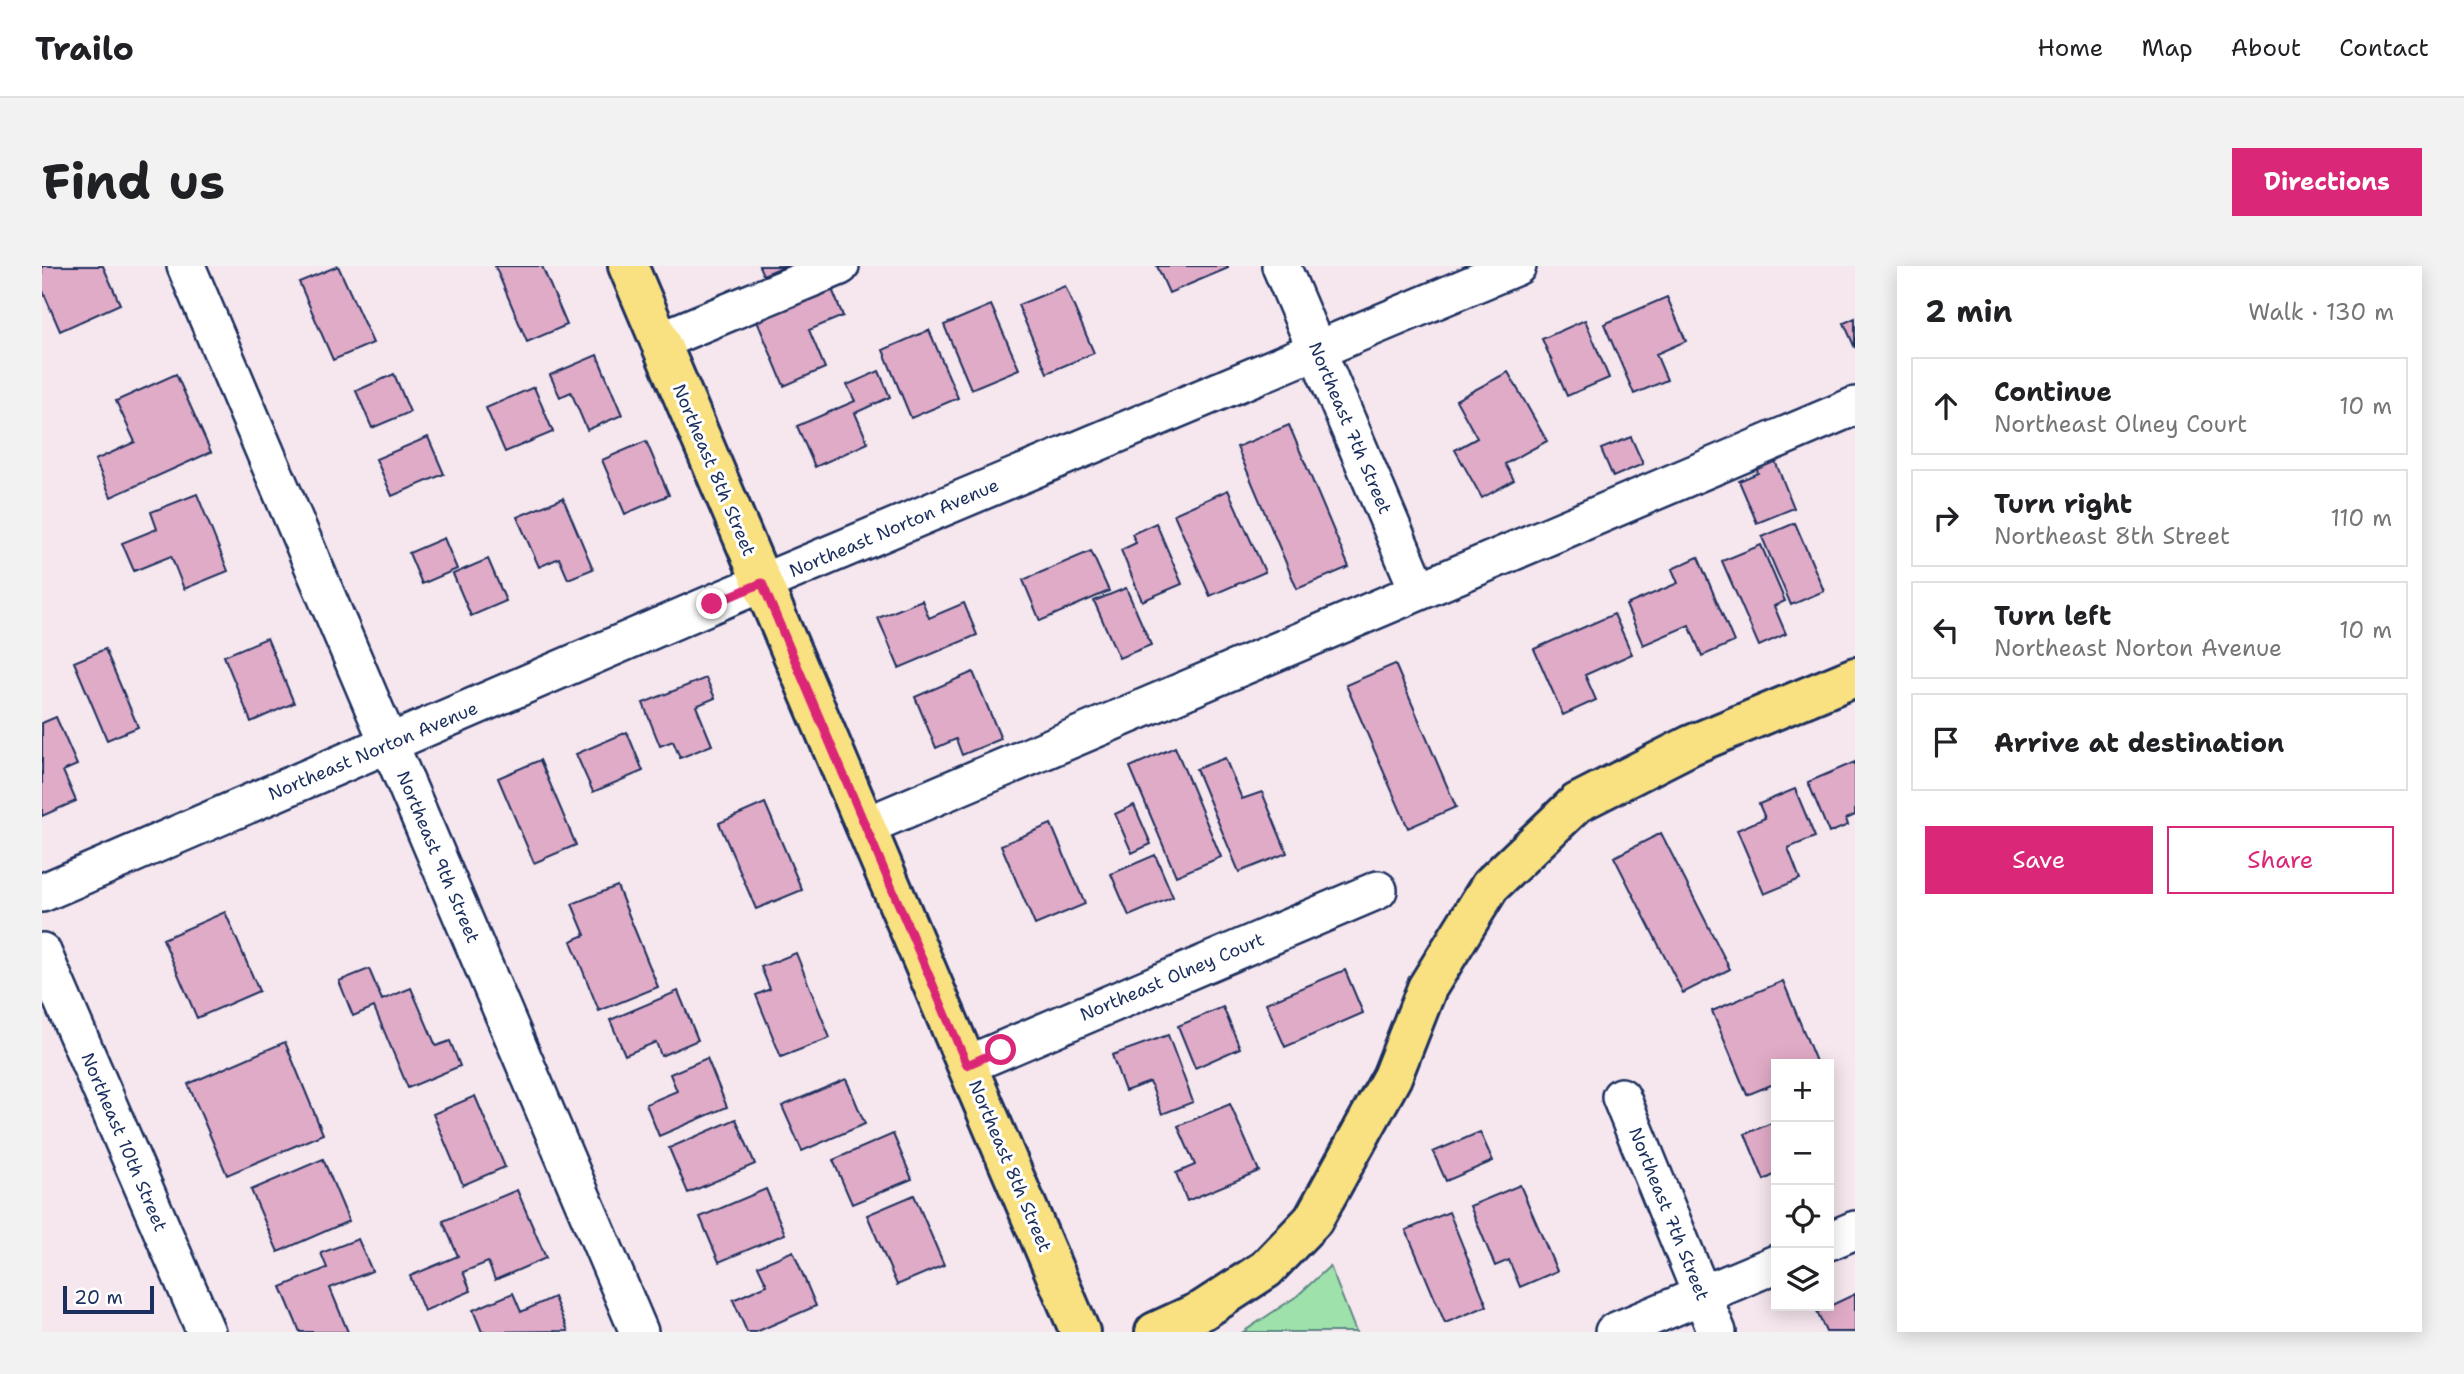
<!DOCTYPE html>
<meta charset="utf-8">
<style>
body{margin:0;font-family:"Shantell Sans",sans-serif;background:#f2f2f2;color:#202124}
.controls{position:absolute;right:21px;bottom:21px;display:grid;overflow:hidden;border-radius:0px;box-shadow:0 4px 18px #0003}
.controls button{width:63px;height:63px;display:grid;place-items:center;padding:0;border:0;border-bottom:2px solid #e0e0e0;background:#fff;color:#202124;font:35px sans-serif}
.scale{position:absolute;left:21px;bottom:18px;width:91px;box-sizing:border-box;padding-left:7px;border:4px solid #1b2f5e;border-top:0;font-size:19px;line-height:24px;white-space:nowrap;color:#1b2f5e;-webkit-text-stroke:5px #fff;paint-order:stroke}
.stop{position:absolute;width:21px;height:21px;margin:-16px;border:5px solid #db2777;border-radius:50%;background:#fff}
.stop.end{background:#db2777;border-color:#fff;box-shadow:0 2px 7px #0008}
.list{margin:0;padding:0;list-style:none}
h2{display:flex;justify-content:space-between;align-items:center;height:91px;margin:0;padding:0 28px;font-size:30px}
h2 small{font-size:23px;font-weight:400;color:#757577}
.list li{display:grid;grid-template-columns:46px 1fr auto;gap:21px;align-items:center;box-sizing:border-box;height:98px;margin:0 14px 14px;padding:0 14px;border:2px solid #e0e0e0;border-radius:0px}
.list b{display:block;font-size:26px;white-space:nowrap}
.list p{margin:0;font-size:23px;white-space:nowrap;color:#757577}
.list em{font-size:23px;font-style:normal;color:#757577}
.actions{display:flex;gap:14px;padding:21px 28px}
.actions a{flex:1;padding:16px 0;border:2px solid #db2777;border-radius:0px;text-align:center;font-size:24px;color:#db2777}
.actions .main{background:#db2777;color:#fff}
.icon{flex:none;width:38px;height:38px;fill:none;stroke:currentColor;stroke-width:2;stroke-linecap:round;stroke-linejoin:round}
.map{position:relative;flex:none;width:1813px;height:1066px;overflow:hidden;border-radius:0px}
header{display:flex;align-items:center;gap:42px;box-sizing:border-box;height:98px;padding:0 35px;background:#fff;border-bottom:2px solid #e0e0e0}
header strong{font-size:33px}
nav{display:flex;gap:38px;margin-inline-start:auto;font-size:24px}
.intro{display:flex;align-items:center;justify-content:space-between;box-sizing:border-box;height:168px;padding:0 42px}
h1{margin:0;font-size:49px}
.button{padding:18px 32px;border-radius:0px;background:#db2777;color:#fff;font-size:24px;font-weight:700}
main{display:flex;gap:42px;padding:0 42px}
aside{flex:1;background:#fff;border-radius:0px;box-shadow:0 4px 18px #0003}
.map>svg:first-child{display:block}
</style>
<header>
<strong>Trailo</strong>
<nav><a>Home</a><a>Map</a><a>About</a><a>Contact</a></nav>
</header>
<div class="intro"><h1>Find us</h1><a class="button">Directions</a></div>
<main>
<div class="map">
<svg width="1813" height="1066" viewBox="0 0 1813 1066">
<rect width="100%" height="100%" fill="#f6e6ee"/>
<filter id="ink" filterUnits="userSpaceOnUse"><feTurbulence type="fractalNoise" baseFrequency=".0143" numOctaves="2"/><feDisplacementMap in="SourceGraphic" scale="14" xChannelSelector="R" yChannelSelector="G"/><feConvolveMatrix kernelMatrix="1 2 1 2 8 2 1 2 1" color-interpolation-filters="sRGB"/></filter>
<g filter="url(#ink)">
<path fill="#9fe1ab" stroke="#5d8884" stroke-width="2" d="M 1288,1000 L 1314,1066 L 1201,1066 L 1255,1030 Z"/>
<path fill="#e0abc6" stroke="#1b2f5e" stroke-width="2" d="M 0,0 L 61,0 L 78,38 L 18,65 L 0,23 Z
M 296,0 L 331,77 L 291,94 L 257,16 Z
M 453,0 L 500,0 L 525,59 L 485,76 Z
M 717,0 L 743,0 L 721,9 Z
M 1115,0 L 1186,0 L 1186,2 L 1127,27 Z
M 1023,20 L 1052,87 L 1005,107 L 976,39 Z
M 790,23 L 801,50 L 767,64 L 783,102 L 742,120 L 715,55 Z
M 1625,31 L 1644,75 L 1614,88 L 1625,114 L 1592,128 L 1562,58 Z
M 949,39 L 977,103 L 929,123 L 902,59 Z
M 1813,52 L 1813,82 L 1802,57 Z
M 1543,54 L 1567,112 L 1525,130 L 1500,73 Z
M 887,64 L 916,132 L 869,152 L 841,84 Z
M 555,89 L 580,149 L 545,164 L 529,126 L 518,131 L 508,109 Z
M 837,105 L 848,131 L 813,147 L 826,177 L 773,201 L 755,160 L 813,135 L 805,119 Z
M 1466,106 L 1505,175 L 1463,198 L 1472,214 L 1440,232 L 1413,184 L 1435,172 L 1414,134 Z
M 134,108 L 169,186 L 69,231 L 53,194 L 93,176 L 74,135 Z
M 352,108 L 368,146 L 330,162 L 314,125 Z
M 492,121 L 511,166 L 463,186 L 444,142 Z
M 1247,159 L 1307,301 L 1255,323 L 1195,181 Z
M 386,171 L 402,208 L 350,230 L 334,193 Z
M 1589,171 L 1601,198 L 1571,211 L 1559,183 Z
M 604,175 L 627,229 L 583,248 L 560,194 Z
M 1731,190 L 1752,242 L 1715,257 L 1697,215 L 1716,207 L 1712,197 Z
M 1186,224 L 1223,306 L 1168,330 L 1132,248 Z
M 155,228 L 186,305 L 142,323 L 129,290 L 92,305 L 80,277 L 115,263 L 109,246 Z
M 521,232 L 551,303 L 526,313 L 517,292 L 497,301 L 475,251 Z
M 1114,257 L 1140,318 L 1100,335 L 1079,284 L 1094,277 L 1090,268 Z
M 1753,257 L 1782,325 L 1749,339 L 1720,271 Z
M 402,272 L 415,303 L 380,318 L 367,287 Z
M 1719,279 L 1743,335 L 1732,340 L 1744,368 L 1717,380 L 1680,295 Z
M 1049,285 L 1067,325 L 998,355 L 981,314 Z
M 1656,291 L 1692,376 L 1660,390 L 1647,359 L 1601,379 L 1584,339 L 1636,317 L 1630,303 Z
M 446,293 L 464,335 L 429,350 L 411,308 Z
M 1084,322 L 1109,379 L 1077,392 L 1052,335 Z
M 880,334 L 887,352 L 922,337 L 935,369 L 857,402 L 836,352 Z
M 1572,348 L 1590,388 L 1543,409 L 1554,434 L 1521,449 L 1492,383 Z
M 225,372 L 252,437 L 209,456 L 182,390 Z
M 63,383 L 96,461 L 65,474 L 32,396 Z
M 1353,398 L 1414,541 L 1366,562 L 1304,419 Z
M 931,406 L 959,473 L 920,489 L 914,473 L 894,482 L 873,431 Z
M 664,412 L 673,432 L 654,440 L 670,479 L 638,492 L 631,475 L 618,480 L 601,437 Z
M 14,451 L 35,499 L 21,505 L 34,535 L 0,550 L 0,457 Z
M 585,466 L 601,505 L 551,526 L 534,488 Z
M 1133,481 L 1179,591 L 1134,610 L 1088,501 Z
M 1183,492 L 1200,533 L 1220,526 L 1245,587 L 1197,606 L 1154,503 Z
M 498,494 L 534,579 L 492,597 L 456,512 Z
M 1813,496 L 1813,549 L 1804,553 L 1806,559 L 1787,567 L 1766,516 Z
M 1753,523 L 1773,571 L 1746,582 L 1758,613 L 1722,628 L 1695,564 L 1723,552 L 1717,538 Z
M 723,537 L 760,624 L 714,643 L 677,557 Z
M 1092,539 L 1109,578 L 1090,587 L 1073,548 Z
M 1009,558 L 1043,638 L 993,659 L 959,579 Z
M 1619,567 L 1688,703 L 1641,727 L 1572,591 Z
M 1113,589 L 1131,631 L 1087,650 L 1069,608 Z
M 575,620 L 616,721 L 557,745 L 529,675 L 543,669 L 530,638 Z
M 183,646 L 217,725 L 155,752 L 121,673 Z
M 754,687 L 788,772 L 739,791 L 714,729 L 728,723 L 719,701 Z
M 327,703 L 340,734 L 369,722 L 394,780 L 408,775 L 418,800 L 366,822 L 332,741 L 311,750 L 297,715 Z
M 1303,704 L 1321,747 L 1243,781 L 1224,737 Z
M 1741,715 L 1775,798 L 1734,798 L 1734,817 L 1705,829 L 1670,745 Z
M 636,725 L 656,774 L 619,790 L 614,776 L 583,789 L 568,754 Z
M 1181,741 L 1198,782 L 1153,802 L 1136,760 Z
M 1126,769 L 1151,836 L 1120,848 L 1108,816 L 1083,825 L 1070,789 Z
M 243,776 L 281,868 L 185,909 L 146,818 Z
M 665,792 L 685,841 L 617,870 L 604,838 L 635,825 L 628,808 Z
M 804,813 L 823,858 L 760,885 L 740,840 Z
M 433,830 L 463,901 L 421,919 L 391,848 Z
M 1188,838 L 1217,905 L 1145,935 L 1134,907 L 1153,899 L 1136,860 Z
M 694,853 L 713,898 L 646,927 L 627,882 Z
M 1734,855 L 1734,908 L 1722,914 L 1703,868 Z
M 1438,866 L 1451,895 L 1404,915 L 1391,886 Z
M 851,868 L 870,913 L 810,938 L 791,894 Z
M 281,893 L 307,955 L 236,986 L 209,924 Z
M 1478,919 L 1515,1005 L 1478,1021 L 1467,994 L 1453,1000 L 1428,940 Z
M 724,923 L 743,968 L 677,996 L 658,951 Z
M 475,924 L 504,992 L 453,1014 L 446,996 L 421,1006 L 429,1025 L 382,1045 L 368,1010 L 416,990 L 401,955 Z
M 872,929 L 902,999 L 855,1019 L 825,949 Z
M 1407,946 L 1445,1040 L 1403,1057 L 1364,964 Z
M 316,973 L 330,1005 L 288,1022 L 306,1066 L 258,1066 L 239,1021 L 285,1002 L 279,987 Z
M 751,985 L 774,1040 L 714,1066 L 705,1066 L 691,1034 L 725,1019 L 716,1000 Z
M 471,1027 L 479,1046 L 512,1031 L 526,1065 L 440,1066 L 431,1044 Z
M 1813,1028 L 1813,1066 L 1784,1066 L 1775,1046 Z"/>
<g fill="none" stroke-linecap="round" stroke-linejoin="round">
<g stroke="#1b2f5e" stroke-width="42">
<path id="minor" d="M 144,0 L 597,1066
M 1239,0 L 1376,323
M 617,75 L 798,0
M 824,560 L 1813,140
M 0,627 L 670,338 L 1475,0
M 0,686 L 164,1066
M 925,799 L 1336,624
M 1579,831 L 1675,1066
M 1787,975 L 1813,964
M 1572,1066 L 1734,998"/>
</g>
<g stroke="#1b2f5e" stroke-width="44">
<path id="major" d="M 586,0 L 1038,1066
M 1113,1066 L 1161,1044 L 1224,1003 L 1271,954 L 1350,811 L 1385,722 L 1448,620 L 1535,537 L 1649,479 L 1813,411"/>
</g>
<use href="#minor" stroke="#fff" stroke-width="37"/>
<use href="#major" stroke="#f9e181" stroke-width="38"/>
</g>
</g>
<g fill="none" stroke-linecap="round" stroke-linejoin="round" filter="url(#ink)">
<path stroke="#db2777" stroke-width="9" d="M 670,338 L 720,317 L 925,799 L 959,784"/>
</g>
<g text-anchor="middle" stroke-width="6" stroke-linejoin="round" paint-order="stroke">
<g font-size="18" fill="#1b2f5e" stroke="#fff">
<text transform="translate(1308 162) rotate(67)" y="6">Northeast 7th Street</text>
<text transform="translate(672 204) rotate(67)" y="6">Northeast 8th Street</text>
<text transform="translate(852 262) rotate(-23)" y="6">Northeast Norton Avenue</text>
<text transform="translate(331 485) rotate(-23)" y="6">Northeast Norton Avenue</text>
<text transform="translate(396 591) rotate(67)" y="6">Northeast 9th Street</text>
<text transform="translate(1130 711) rotate(-23)" y="6">Northeast Olney Court</text>
<text transform="translate(82 876) rotate(67)" y="6">Northeast 10th Street</text>
<text transform="translate(968 900) rotate(67)" y="6">Northeast 8th Street</text>
<text transform="translate(1627 948) rotate(68)" y="6">Northeast 7th Street</text>
</g>
</g>
</svg>
<div class="controls">
<button>+</button>
<button>−</button>
<button><svg class="icon" aria-label="locate" viewBox="0 0 24 24"><circle cx="12" cy="12" r="6"/><path d="M12 2v4M12 18v4M2 12h4M18 12h4"/></svg></button>
<button><svg class="icon" aria-label="layers" viewBox="0 0 24 24"><path d="M12 4l9 5-9 5-9-5zM3 14l9 5 9-5"/></svg></button>
</div>
<div class="scale">20 m</div>
<div class="stop" style="left:959px;top:784px"></div>
<div class="stop end" style="left:670px;top:338px"></div>
</div>
<aside>
<h2>2 min<small>Walk · 130 m</small></h2>
<ul class="list">
<li><svg class="icon" aria-label="ahead" viewBox="0 0 24 24"><path d="M12 20V5M6 11l6-6 6 6"/></svg><div><b>Continue</b><p>Northeast Olney Court</p></div><em>10 m</em></li>
<li><svg class="icon" aria-label="right" viewBox="0 0 24 24"><path d="M7 20v-9h11M14 6l5 5-5 5"/></svg><div><b>Turn right</b><p>Northeast 8th Street</p></div><em>110 m</em></li>
<li><svg class="icon" aria-label="left" viewBox="0 0 24 24"><path d="M17 20v-9H6M10 6l-5 5 5 5"/></svg><div><b>Turn left</b><p>Northeast Norton Avenue</p></div><em>10 m</em></li>
<li><svg class="icon" aria-label="arrive" viewBox="0 0 24 24"><path d="M6 21V4h12l-3 4 3 4H6"/></svg><div><b>Arrive at destination</b></div></li>
</ul>
<div class="actions"><a class="main">Save</a><a>Share</a></div>
</aside>
</main>
